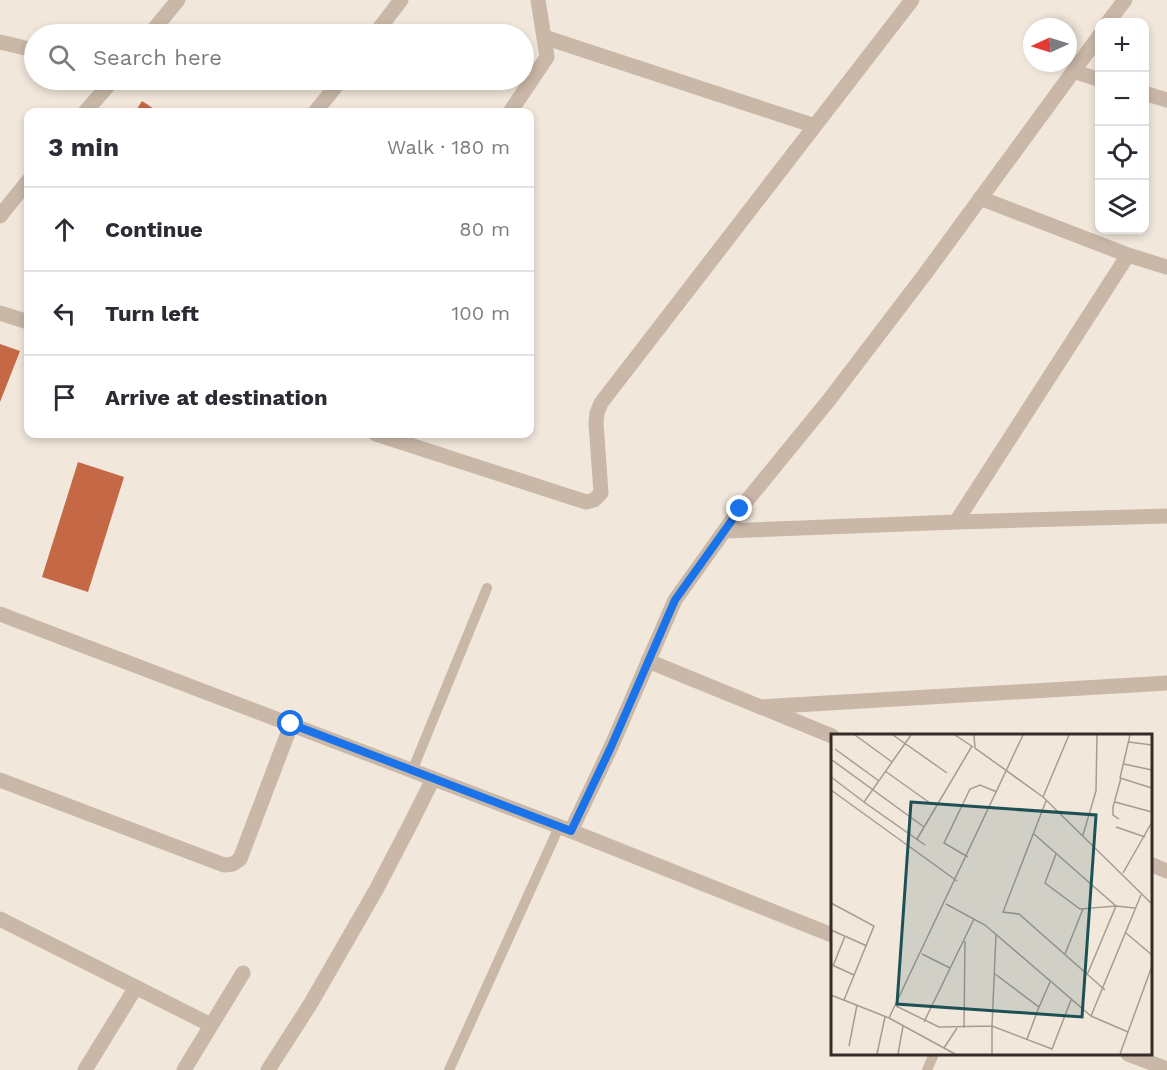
<!DOCTYPE html>
<meta charset="utf-8">
<style>
body{margin:0;font-family:"Work Sans",sans-serif;background:#f7f7f7;color:#2b2b33}
.controls{position:absolute;right:18px;top:18px;display:grid;overflow:hidden;border-radius:12px;box-shadow:0 3px 9px #0003}
.controls button{width:54px;height:54px;display:grid;place-items:center;padding:0;border:0;border-bottom:2px solid #e1e1e2;background:#fff;color:#2b2b33;font:30px sans-serif}
.compass{position:absolute;left:1023px;top:18px;width:54px;height:54px;border-radius:50%;background:#fff;box-shadow:0 3px 9px #0003;rotate:266deg}
.stop{position:absolute;width:18px;height:18px;margin:-14px;border:4px solid #1a73e8;border-radius:50%;background:#fff}
.stop.end{background:#1a73e8;border-color:#fff;box-shadow:0 2px 6px #0008}
.list{margin:0;padding:0;list-style:none}
h2{display:flex;justify-content:space-between;align-items:center;height:78px;margin:0;padding:0 24px;font-size:26px}
h2 small{font-size:20px;font-weight:400;color:#7c7c81}
.list li{display:grid;grid-template-columns:39px 1fr auto;gap:18px;align-items:center;box-sizing:border-box;height:84px;padding:0 24px;border-top:2px solid #e1e1e2}
.list b{display:block;font-size:22px;white-space:nowrap}
.list em{font-size:20px;font-style:normal;color:#7c7c81}
.icon{flex:none;width:33px;height:33px;fill:none;stroke:currentColor;stroke-width:2;stroke-linecap:round;stroke-linejoin:round}
.map{position:relative;flex:none;width:1167px;height:1070px;overflow:hidden}
.search{position:absolute;background:#fff;box-shadow:0 3px 9px #0003;left:24px;top:24px;width:510px;height:66px;display:flex;align-items:center;gap:15px;box-sizing:border-box;padding:0 21px;border-radius:33px;color:#7c7c81;font-size:22px}
.panel{position:absolute;background:#fff;box-shadow:0 3px 9px #0003;left:24px;top:108px;width:510px;height:330px;border-radius:12px}
.map>svg:first-child{display:block}
</style>
<div class="map">
<svg width="1167" height="1070" viewBox="0 0 1167 1070">
<rect width="100%" height="100%" fill="#f1e7db"/>
<path fill="#c46846" d="M 142,101 L 159,112 L 135,112 Z
M 0,344 L 20,351 L 0,402 Z
M 78,462 L 124,477 L 88,592 L 42,577 Z"/>
<g fill="none" stroke-linecap="round" stroke-linejoin="round">
<path stroke="#c9b7a7" stroke-width="10" d="M 412,771 L 487,588
M 449,1070 L 559,827
M 927,1070 L 934,1054"/>
<path stroke="#c9b7a7" stroke-width="15" d="M 1108,22 L 1125,0
M 375,34 L 401,0
M 544,37 L 815,126
M 0,42 L 34,50
M 1073,71 L 1100,80
M 1144,93 L 1167,100
M 315,112 L 341,80
M 510,112 L 547,57 L 538,0
M 1128,255 L 1167,267
M 0,313 L 28,322
M 376,434 L 586,502 L 594,500 L 601,493 L 596,423 L 597,413 L 601,403 L 912,0
M 956,522 L 1128,255 L 980,198
M 724,531 L 956,522 L 1167,516
M 648,661 L 832,736
M 760,707 L 1167,683
M 0,780 L 224,865 L 233,864 L 240,859 L 291,725
M 571,831 L 611,747 L 675,600 L 740,509 L 829,400 L 925,274 L 1100,35
M 1150,864 L 1167,871
M 0,919 L 211,1025
M 85,1070 L 136,987
M 184,1070 L 243,973
M 268,1070 L 311,1003 L 376,890 L 412,821 L 433,779"/>
<path stroke="#c9b7a7" stroke-width="15" d="M 150,34 L 178,0
M 85,112 L 113,80
M 0,216 L 28,181
M 0,614 L 571,831 L 832,935
M 1128,1054 L 1167,1069"/>
</g>
<g fill="none" stroke-linecap="round" stroke-linejoin="round">
<path stroke="#1a73e8" stroke-width="8" d="M 291,724 L 571,831 L 611,747 L 675,600 L 740,509"/>
</g>
<g transform="translate(831 734)">
<rect width="321" height="321" fill="#f1e7db"/>
<path fill="none" stroke="#a69c93" stroke-width="1.5" d="M 24,1 L 61,28M 62,1 L 116,39M 80,1 L 33,68 L 94,111M 124,1 L 142,13M 143,1 L 144,14 L 212,63 L 321,170M 299,1 L 289,44 L 321,54M 298,8 L 321,11M 4,15 L 48,47M 1,26 L 93,93M 293,30 L 321,36M 54,37 L 99,69M 0,43 L 33,68M 0,56 L 126,147M 212,63 L 238,1M 215,67 L 172,178 L 188,180 L 274,256M 284,68 L 321,78M 288,85 L 282,81 L 282,73 L 290,44M 285,93 L 314,103M 203,100 L 285,172 L 304,174M 252,101 L 265,57 L 266,1M 86,105 L 141,12M 225,120 L 214,149 L 249,175 L 285,172 L 256,241M 137,123 L 113,109 L 139,55 L 149,51 L 166,58M 292,139 L 321,88M 0,169 L 43,192 L 13,266M 115,170 L 154,191 L 260,282 L 310,161M 0,196 L 36,212M 295,199 L 321,221M 165,200 L 161,292 L 221,315 L 240,266M 91,220 L 119,234M 234,220 L 252,175M 1,231 L 23,241M 2,232 L 14,202M 164,240 L 208,273 L 219,248M 0,261 L 58,284 L 192,1M 65,272 L 108,293 L 161,292 L 161,320M 260,282 L 297,298M 58,284 L 124,320M 93,288 L 143,185M 133,294 L 134,207M 196,305 L 208,273M 18,312 L 26,271M 113,314 L 126,294M 46,320 L 54,283M 67,320 L 72,292M 289,320 L 321,232"/>
<path fill="#1e5156" fill-opacity="0.15" stroke="#1e5156" stroke-width="3" d="M 80,68 L 265,81 L 251,283 L 66,270 Z"/>
<rect width="321" height="321" fill="none" stroke="#362c27" stroke-width="3"/>
</g>
</svg>
<div class="controls">
<button>+</button>
<button>−</button>
<button><svg class="icon" aria-label="locate" viewBox="0 0 24 24"><circle cx="12" cy="12" r="6"/><path d="M12 2v4M12 18v4M2 12h4M18 12h4"/></svg></button>
<button><svg class="icon" aria-label="layers" viewBox="0 0 24 24"><path d="M12 4l9 5-9 5-9-5zM3 14l9 5 9-5"/></svg></button>
</div>
<svg class="compass" viewBox="-18 -18 36 36"><path d="M0-13l5 13h-10z" fill="#e53935"/><path d="M0 13l5-13h-10z" fill="#7c7c81"/></svg>
<div class="stop" style="left:291px;top:724px"></div>
<div class="stop end" style="left:740px;top:509px"></div>
<div class="search"><svg class="icon" aria-label="search" viewBox="0 0 24 24"><circle cx="10" cy="10" r="6"/><path d="M15 15l6 6"/></svg>Search here</div>
<section class="panel">
<h2>3 min<small>Walk · 180 m</small></h2>
<ul class="list">
<li><svg class="icon" aria-label="ahead" viewBox="0 0 24 24"><path d="M12 20V5M6 11l6-6 6 6"/></svg><div><b>Continue</b></div><em>80 m</em></li>
<li><svg class="icon" aria-label="left" viewBox="0 0 24 24"><path d="M17 20v-9H6M10 6l-5 5 5 5"/></svg><div><b>Turn left</b></div><em>100 m</em></li>
<li><svg class="icon" aria-label="arrive" viewBox="0 0 24 24"><path d="M6 21V4h12l-3 4 3 4H6"/></svg><div><b>Arrive at destination</b></div></li>
</ul>
</section>
</div>
